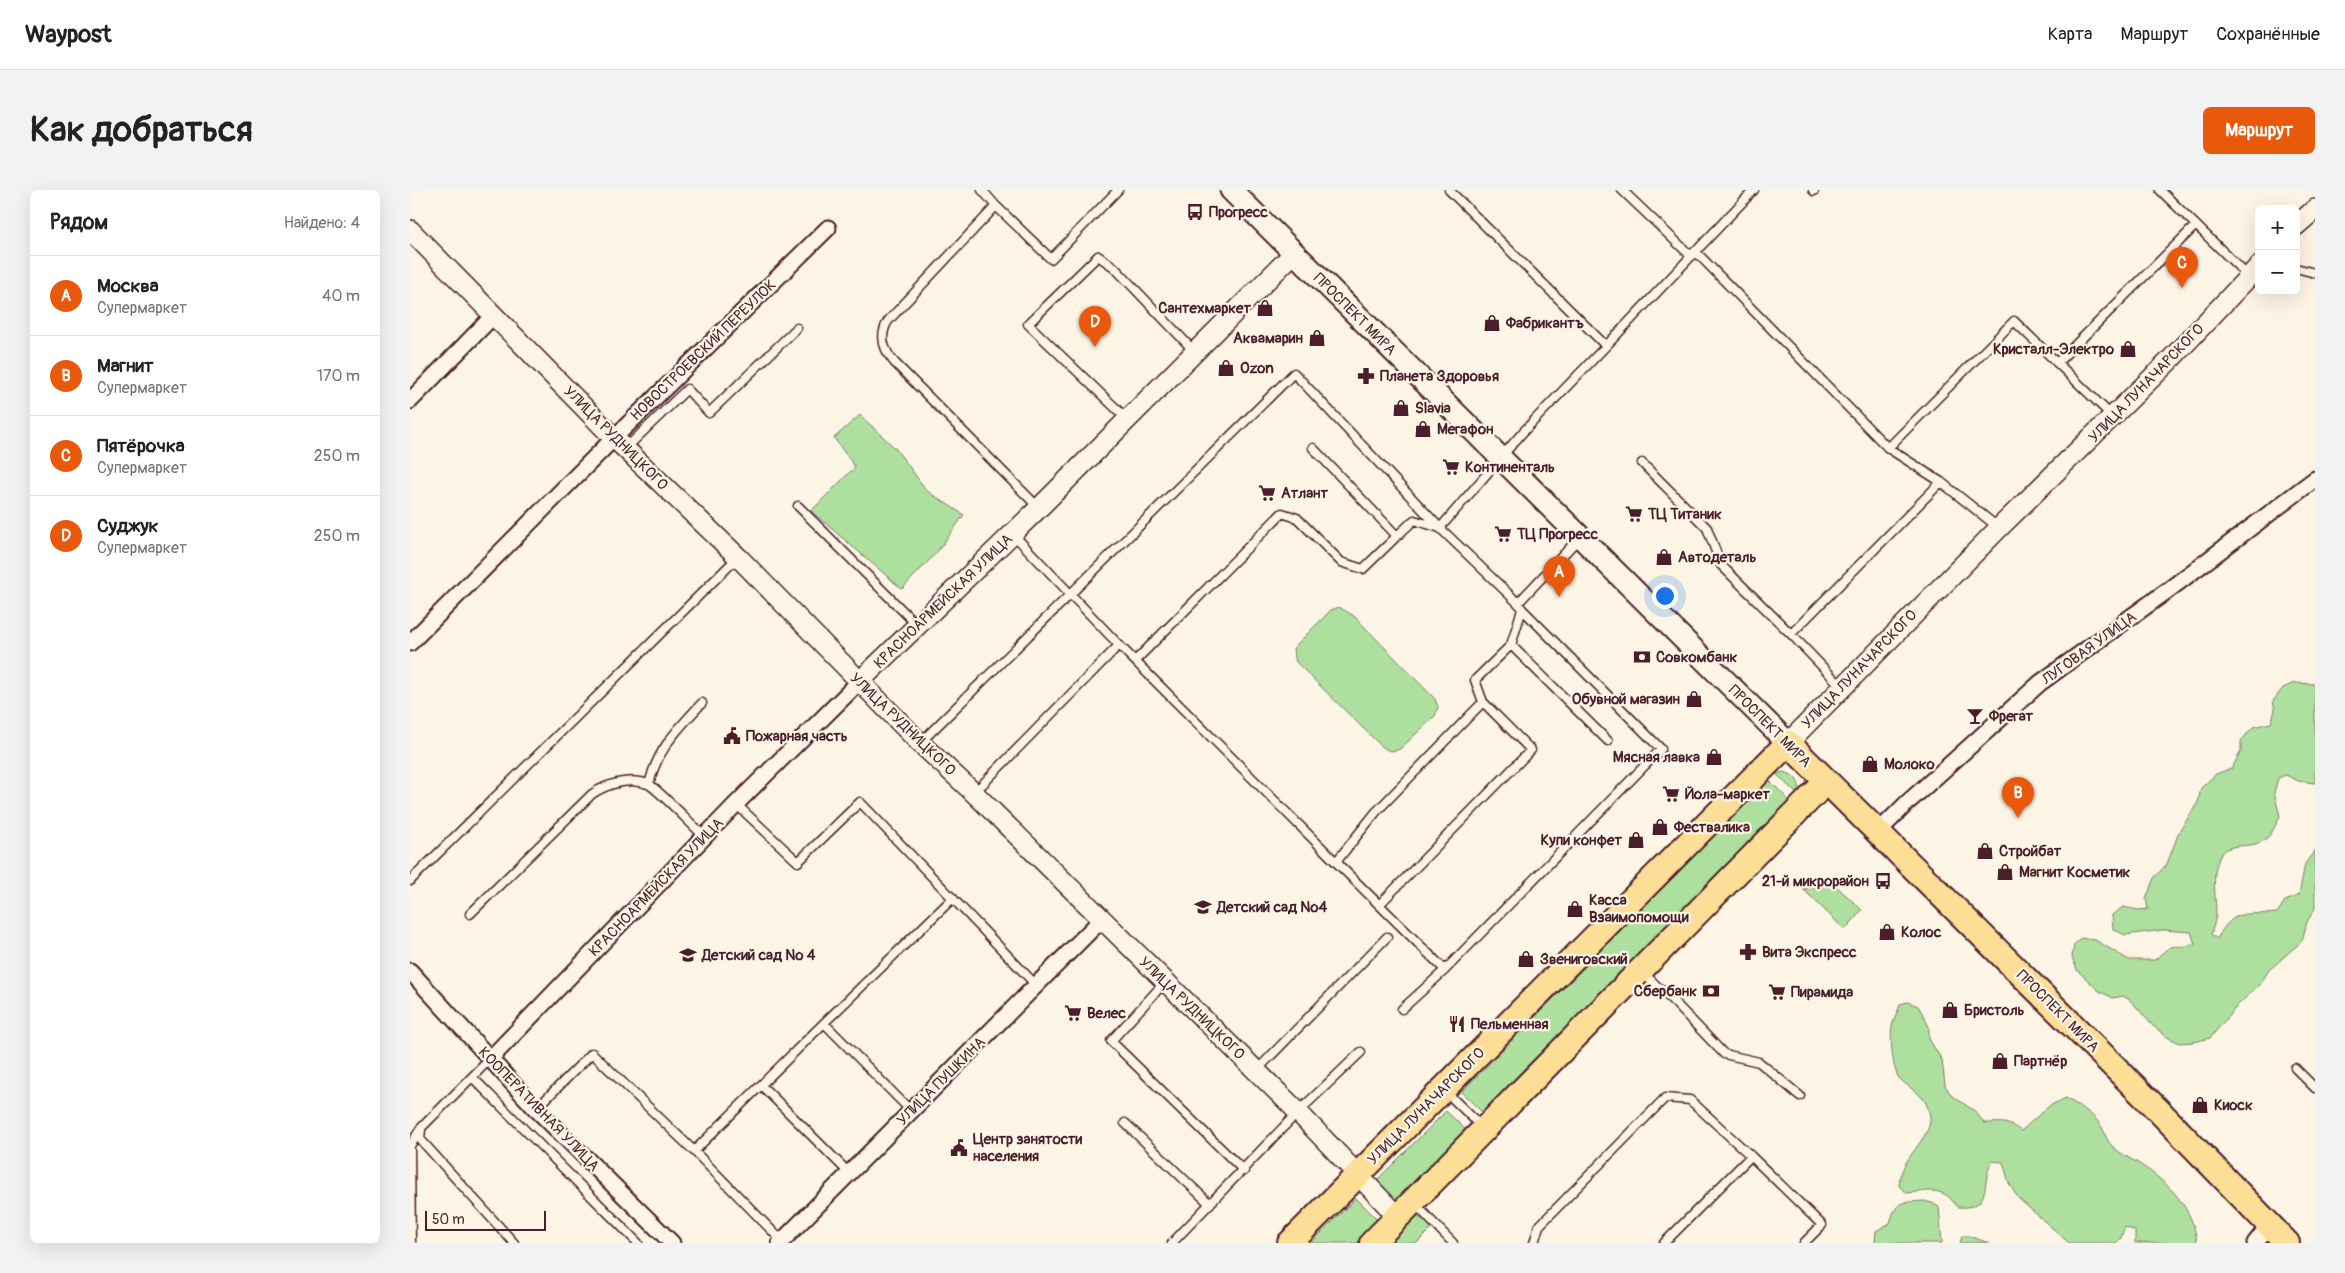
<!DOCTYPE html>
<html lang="ru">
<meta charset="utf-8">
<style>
body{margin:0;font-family:Pangolin,sans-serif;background:#f2f2f2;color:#222}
.controls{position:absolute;right:15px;top:15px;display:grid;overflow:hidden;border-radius:8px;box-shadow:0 5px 20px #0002}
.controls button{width:45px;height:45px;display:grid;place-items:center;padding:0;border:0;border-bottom:1px solid #e0e0e0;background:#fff;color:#222;font:25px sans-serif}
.scale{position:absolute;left:15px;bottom:12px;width:121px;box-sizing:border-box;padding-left:5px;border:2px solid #4a1f2b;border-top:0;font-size:14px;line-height:18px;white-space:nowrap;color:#4a1f2b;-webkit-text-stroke:4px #fcf5e5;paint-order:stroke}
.you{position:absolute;left:1254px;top:405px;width:18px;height:18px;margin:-12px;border:4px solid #fff;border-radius:50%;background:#1a73e8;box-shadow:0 0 0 8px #1a73e833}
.badge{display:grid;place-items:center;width:32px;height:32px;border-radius:50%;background:#ea580c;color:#fff;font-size:16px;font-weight:700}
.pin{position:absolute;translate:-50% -41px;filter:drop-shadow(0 1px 2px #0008)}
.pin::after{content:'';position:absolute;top:26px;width:18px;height:15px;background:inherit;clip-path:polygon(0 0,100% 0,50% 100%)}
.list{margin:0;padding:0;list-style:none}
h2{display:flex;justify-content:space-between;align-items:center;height:65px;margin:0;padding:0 20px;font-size:21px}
h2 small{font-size:16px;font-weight:400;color:#767676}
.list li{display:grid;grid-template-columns:32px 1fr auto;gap:15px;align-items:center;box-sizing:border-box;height:80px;padding:0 20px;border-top:1px solid #e0e0e0}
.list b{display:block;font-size:19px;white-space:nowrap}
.list p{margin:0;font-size:16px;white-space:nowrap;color:#767676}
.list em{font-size:16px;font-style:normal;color:#767676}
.map{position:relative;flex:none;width:1905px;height:1053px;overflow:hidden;border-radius:8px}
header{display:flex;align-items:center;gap:30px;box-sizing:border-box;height:70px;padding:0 25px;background:#fff;border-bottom:1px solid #e0e0e0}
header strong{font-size:24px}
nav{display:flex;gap:28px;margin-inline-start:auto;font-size:18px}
.intro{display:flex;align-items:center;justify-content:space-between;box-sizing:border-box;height:120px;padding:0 30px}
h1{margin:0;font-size:35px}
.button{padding:12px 22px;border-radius:8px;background:#ea580c;color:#fff;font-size:18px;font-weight:700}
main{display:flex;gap:30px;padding:0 30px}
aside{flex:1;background:#fff;border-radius:8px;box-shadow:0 5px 20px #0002}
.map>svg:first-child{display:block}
</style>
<header>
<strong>Waypost</strong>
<nav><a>Карта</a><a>Маршрут</a><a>Сохранённые</a></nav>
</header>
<div class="intro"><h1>Как добраться</h1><a class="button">Маршрут</a></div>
<main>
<aside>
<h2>Рядом<small>Найдено: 4</small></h2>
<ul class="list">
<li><span class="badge">A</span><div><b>Москва</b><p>Супермаркет</p></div><em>40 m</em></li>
<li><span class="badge">B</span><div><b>Магнит</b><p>Супермаркет</p></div><em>170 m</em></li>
<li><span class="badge">C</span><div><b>Пятёрочка</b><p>Супермаркет</p></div><em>250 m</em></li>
<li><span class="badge">D</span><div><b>Суджук</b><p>Супермаркет</p></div><em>250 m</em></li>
</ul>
</aside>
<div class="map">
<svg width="1905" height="1053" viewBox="0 0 1905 1053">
<rect width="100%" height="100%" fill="#fcf5e5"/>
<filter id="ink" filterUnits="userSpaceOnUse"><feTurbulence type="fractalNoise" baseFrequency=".02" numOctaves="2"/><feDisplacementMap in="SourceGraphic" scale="10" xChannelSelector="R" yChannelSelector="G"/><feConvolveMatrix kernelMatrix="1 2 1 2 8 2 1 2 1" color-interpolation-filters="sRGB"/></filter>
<g filter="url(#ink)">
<path fill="#addf9f" stroke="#7c7f65" d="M 450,225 L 486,259 L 517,301 L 554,325 L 527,362 L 492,399 L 401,321 L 445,277 L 424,248 Z
M 929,417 L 944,426 L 1025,509 L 1028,517 L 1025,526 L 990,559 C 980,563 976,560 968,553 L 886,472 L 883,459 L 888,453 L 921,420 Z
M 1884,493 L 1905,494 L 1905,593 L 1888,591 L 1876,585 L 1868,588 L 1864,603 L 1870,626 C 1866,635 1861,646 1853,651 C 1838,660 1817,650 1809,668 C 1801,685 1806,707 1806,725 C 1805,731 1803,738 1801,744 L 1807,749 C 1825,716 1836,726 1867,723 L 1875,711 L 1889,705 L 1895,674 L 1905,660 L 1905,718 L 1897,732 L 1892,751 L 1859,780 L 1851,793 L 1828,815 L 1800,848 L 1784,852 L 1770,853 L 1757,847 L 1742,835 L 1721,811 L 1713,806 L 1703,808 L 1689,801 L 1667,780 L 1662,767 L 1664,755 L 1671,748 L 1685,750 L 1719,770 L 1745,770 C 1766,748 1763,761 1785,754 L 1781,742 L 1753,740 L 1715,745 L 1703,739 L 1702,725 L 1713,717 L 1729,720 L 1738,719 L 1736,709 L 1744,688 L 1757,674 L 1769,642 L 1788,612 L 1791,598 L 1806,584 L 1822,578 L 1831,561 L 1831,551 L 1843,537 L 1861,533 L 1865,520 L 1863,511 L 1873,498 Z
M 1373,582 C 1387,585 1391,593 1389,606 L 1366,584 Z
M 1359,590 L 1383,614 L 1073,923 L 1051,902 Z
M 1424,694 L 1452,720 L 1435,740 L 1393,699 Z
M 1498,812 L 1508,816 L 1514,826 L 1519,837 L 1519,849 L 1532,870 L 1535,895 L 1541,905 L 1566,922 L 1574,933 C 1592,933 1595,930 1611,941 L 1639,916 L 1656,908 C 1668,916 1680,921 1689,933 C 1695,940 1695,949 1702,956 C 1710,964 1722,969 1731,975 C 1759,993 1784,1019 1787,1053 L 1725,1053 L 1725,1041 L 1715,1037 L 1711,1048 L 1706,1053 L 1659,1053 L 1608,1008 L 1599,993 L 1593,972 L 1582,971 C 1570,993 1584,1020 1547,1017 C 1534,996 1519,1001 1497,1003 L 1489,996 C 1489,968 1522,949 1520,927 C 1517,904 1503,902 1490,889 C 1482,881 1480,847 1482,836 C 1484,829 1488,822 1490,814 Z
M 1036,921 L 1059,943 L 982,1020 L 958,999 Z
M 946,1008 L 968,1030 L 946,1053 L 901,1053 Z
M 1514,1011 L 1522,1013 L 1529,1017 L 1532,1053 L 1465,1053 L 1466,1041 L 1480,1033 C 1487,1010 1490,1013 1514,1011 Z
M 1005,1026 L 1013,1029 L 1022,1038 L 1007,1053 L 974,1053 L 1001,1027 Z
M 1552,1046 L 1559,1046 L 1579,1053 L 1550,1053 Z"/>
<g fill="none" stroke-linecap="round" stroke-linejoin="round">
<g stroke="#4a1f2b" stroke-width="11">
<path id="service" d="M 572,0 L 586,16 L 641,69 L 708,0
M 1212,0 L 1281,66
M 1403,0 L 1404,1
M 1750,0 L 1838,86
M 586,16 L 478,131 C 469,146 473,159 484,172 L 629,318
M 1285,61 L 1478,258 L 1531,292 L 1381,444 L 1432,497
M 1886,78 L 1905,83
M 1196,156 L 1344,0
M 1647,173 L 1786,35
M 717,229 L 618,134 L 688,66 L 704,77 L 785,162
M 216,258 L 277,199 L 299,223 L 387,138
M 903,258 L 987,346 L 1004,330 L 1030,338 L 1113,242 L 1196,156 L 1039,0
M 1478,258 L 1604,131 L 1702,226
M 1232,273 L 1297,338 L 1311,375 L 1381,444
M 1531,292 L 1589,338
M 388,316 L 507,435
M 1110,416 L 1112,419 L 1101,455 L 1198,551
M 709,455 L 926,672
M 725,471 L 872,323 L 887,328 L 931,372 L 953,379 L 987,346
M 510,553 L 884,183 L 1030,338 L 1108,413 L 1170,347
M 239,594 C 248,558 267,540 292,513
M 564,603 L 709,455 L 602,343
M 326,614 L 388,672 L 450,612 L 626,795
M 0,691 L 328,367
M 969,715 L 1121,560 L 1073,512 L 1065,490 L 1101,455
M 60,724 L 182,604 C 197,594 220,587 238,594 C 246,597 285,638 295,647
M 1035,780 L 926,672 L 966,622 L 1073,512
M 1232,782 L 1264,812 L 1314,864 L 1349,872 L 1390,906
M 755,792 L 701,851 L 834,981
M 992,819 L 1035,780 L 1251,559 L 1112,419
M 414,833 L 543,708
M 1885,878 L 1905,898
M 846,881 L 977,747
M 62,887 L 228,1053
M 351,895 L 439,983
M 1035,901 L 1073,938
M 126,919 L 182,863 L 284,961
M 715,933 L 800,1014
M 11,940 L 10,949 L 104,1053
M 1341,966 L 1412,1035 L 1394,1053
M 1004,1013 L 1043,1053
M 372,1051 L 284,961 L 414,833 L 501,921
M 1,1053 L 0,956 L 11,938 L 80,869
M 762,1053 L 888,922 L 951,862
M 1124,1053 L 1129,1036 L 1255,908 L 1280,910 L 1341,966 L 1254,1053"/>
</g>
<g stroke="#4a1f2b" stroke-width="19">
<path id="minor" d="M 0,211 L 83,126
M 0,453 L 204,248 L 418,38
M 1467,643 L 1497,613 L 1630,493 L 1761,398 L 1905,289
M 0,781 L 126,919 L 262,1053
M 80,869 L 326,614 L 449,492
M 370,1053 L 691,730
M 1845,1053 L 1859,1035"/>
</g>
<g stroke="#4a1f2b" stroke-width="22">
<path id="tertiary" d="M 1886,36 L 1905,19
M 0,40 L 204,248 L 328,367 L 510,553 L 564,603 L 888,922 L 988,1027
M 449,492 L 629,318 L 884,63
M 1378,553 L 1589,338 L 1760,170 L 1849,76"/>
</g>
<g stroke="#4a1f2b" stroke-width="25">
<path id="secondary" d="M 821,0 L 1378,553"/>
</g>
<g stroke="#4a1f2b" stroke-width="28">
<path id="primary" d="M 880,1053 L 1378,553 L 1749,921 L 1877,1053
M 962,1053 L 1416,592"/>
</g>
<use href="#service" stroke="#fcf5e5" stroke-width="8"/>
<use href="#minor" stroke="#fcf5e5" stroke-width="15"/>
<use href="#tertiary" stroke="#fcf5e5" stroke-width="19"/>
<use href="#secondary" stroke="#fcf5e5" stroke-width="21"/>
<use href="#primary" stroke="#fcde96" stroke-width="24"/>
</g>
</g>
<defs>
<g id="bus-bare" transform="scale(1.35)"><path d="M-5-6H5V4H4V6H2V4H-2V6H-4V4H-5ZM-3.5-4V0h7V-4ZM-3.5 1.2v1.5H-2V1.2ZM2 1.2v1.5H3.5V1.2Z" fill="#4a1f2b" stroke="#fcf5e5" stroke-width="2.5" paint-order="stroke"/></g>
<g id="shop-bare" transform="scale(1.35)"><path d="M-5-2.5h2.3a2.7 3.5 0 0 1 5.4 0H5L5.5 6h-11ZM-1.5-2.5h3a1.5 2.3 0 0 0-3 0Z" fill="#4a1f2b" stroke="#fcf5e5" stroke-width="2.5" paint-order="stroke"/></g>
<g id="pharmacy-bare" transform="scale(1.35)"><path d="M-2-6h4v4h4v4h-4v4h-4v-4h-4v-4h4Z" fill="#4a1f2b" stroke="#fcf5e5" stroke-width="2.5" paint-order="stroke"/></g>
<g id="supermarket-bare" transform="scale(1.35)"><path d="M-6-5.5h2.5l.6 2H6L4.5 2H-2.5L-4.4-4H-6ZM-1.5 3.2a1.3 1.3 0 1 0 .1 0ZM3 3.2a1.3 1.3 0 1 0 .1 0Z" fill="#4a1f2b" stroke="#fcf5e5" stroke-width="2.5" paint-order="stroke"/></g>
<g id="bank-bare" transform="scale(1.35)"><path d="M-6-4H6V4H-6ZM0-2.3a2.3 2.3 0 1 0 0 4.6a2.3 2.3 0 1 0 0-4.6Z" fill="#4a1f2b" stroke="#fcf5e5" stroke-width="2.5" paint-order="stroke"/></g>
<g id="bar-bare" transform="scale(1.35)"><path d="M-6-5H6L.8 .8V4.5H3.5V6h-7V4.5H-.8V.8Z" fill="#4a1f2b" stroke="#fcf5e5" stroke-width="2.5" paint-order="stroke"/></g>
<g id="civic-bare" transform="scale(1.35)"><path d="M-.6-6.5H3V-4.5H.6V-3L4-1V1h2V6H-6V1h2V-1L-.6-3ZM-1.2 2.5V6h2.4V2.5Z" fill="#4a1f2b" stroke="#fcf5e5" stroke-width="2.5" paint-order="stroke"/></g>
<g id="school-bare" transform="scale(1.35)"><path d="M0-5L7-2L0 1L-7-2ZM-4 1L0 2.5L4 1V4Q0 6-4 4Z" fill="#4a1f2b" stroke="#fcf5e5" stroke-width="2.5" paint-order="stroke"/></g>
<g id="restaurant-bare" transform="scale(1.35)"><path d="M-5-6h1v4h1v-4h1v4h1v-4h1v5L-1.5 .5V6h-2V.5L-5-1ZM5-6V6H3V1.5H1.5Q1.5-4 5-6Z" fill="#4a1f2b" stroke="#fcf5e5" stroke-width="2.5" paint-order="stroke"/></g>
</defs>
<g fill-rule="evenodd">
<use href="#bus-bare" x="785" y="22"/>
<use href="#shop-bare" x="855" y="118"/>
<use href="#shop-bare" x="1082" y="133"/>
<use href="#shop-bare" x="907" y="148"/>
<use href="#shop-bare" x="1718" y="159"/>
<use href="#shop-bare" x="816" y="178"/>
<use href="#pharmacy-bare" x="956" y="186"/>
<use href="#shop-bare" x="991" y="218"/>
<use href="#shop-bare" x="1013" y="239"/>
<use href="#supermarket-bare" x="1041" y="277"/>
<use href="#supermarket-bare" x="857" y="303"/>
<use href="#supermarket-bare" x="1224" y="324"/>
<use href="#supermarket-bare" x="1093" y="344"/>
<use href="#shop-bare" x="1254" y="367"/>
<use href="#bank-bare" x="1232" y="467"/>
<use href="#shop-bare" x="1284" y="509"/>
<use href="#bar-bare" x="1565" y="526"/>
<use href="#civic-bare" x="322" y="546"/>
<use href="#shop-bare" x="1304" y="567"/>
<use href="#shop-bare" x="1460" y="574"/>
<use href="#supermarket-bare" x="1261" y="604"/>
<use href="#shop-bare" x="1250" y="637"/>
<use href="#shop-bare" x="1226" y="650"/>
<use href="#shop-bare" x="1575" y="661"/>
<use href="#shop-bare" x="1595" y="682"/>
<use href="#bus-bare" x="1473" y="691"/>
<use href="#school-bare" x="793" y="717"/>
<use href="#shop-bare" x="1165" y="719"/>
<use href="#shop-bare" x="1477" y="742"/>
<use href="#pharmacy-bare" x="1338" y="762"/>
<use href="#school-bare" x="278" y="765"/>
<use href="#shop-bare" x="1116" y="769"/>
<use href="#bank-bare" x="1301" y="801"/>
<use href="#supermarket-bare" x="1367" y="802"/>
<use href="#shop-bare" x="1540" y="820"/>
<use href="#supermarket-bare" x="663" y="823"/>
<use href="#restaurant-bare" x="1047" y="834"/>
<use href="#shop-bare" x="1590" y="871"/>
<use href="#shop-bare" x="1790" y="915"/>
<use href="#civic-bare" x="549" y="958"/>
</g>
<g text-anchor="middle" stroke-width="4.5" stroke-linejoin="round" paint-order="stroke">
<g font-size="15" font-weight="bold" fill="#4a1f2b" stroke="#fcf5e5" text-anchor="start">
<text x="799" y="27">Прогресс</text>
<text x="841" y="123" text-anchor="end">Сантехмаркет</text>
<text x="1096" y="138">Фабрикантъ</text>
<text x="893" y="153" text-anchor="end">Аквамарин</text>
<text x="1704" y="164" text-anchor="end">Кристалл-Электро</text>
<text x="830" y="183">Ozon</text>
<text x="970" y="191">Планета Здоровья</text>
<text x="1005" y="223">Slavia</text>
<text x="1027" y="244">Мегафон</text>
<text x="1055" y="282">Континенталь</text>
<text x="871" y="308">Атлант</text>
<text x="1238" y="329">ТЦ Титаник</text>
<text x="1107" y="349">ТЦ Прогресс</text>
<text x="1268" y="372">Автодеталь</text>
<text x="1246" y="472">Совкомбанк</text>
<text x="1270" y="514" text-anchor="end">Обувной магазин</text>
<text x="1579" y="531">Фрегат</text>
<text x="336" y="551">Пожарная часть</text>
<text x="1290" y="572" text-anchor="end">Мясная лавка</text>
<text x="1474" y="579">Молоко</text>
<text x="1275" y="609">Йола-маркет</text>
<text x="1264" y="642">Фествалика</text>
<text x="1212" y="655" text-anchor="end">Купи конфет</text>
<text x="1589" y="666">Стройбат</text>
<text x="1609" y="687">Магнит Косметик</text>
<text x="1459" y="696" text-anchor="end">21-й микрорайон</text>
<text x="1179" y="715">Касса<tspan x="1179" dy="17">Взаимопомощи</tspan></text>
<text x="807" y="722">Детский сад №4</text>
<text x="1491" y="747">Колос</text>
<text x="1352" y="767">Вита Экспресс</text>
<text x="292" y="770">Детский сад № 4</text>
<text x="1130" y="774">Звениговский</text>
<text x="1287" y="806" text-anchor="end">Сбербанк</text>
<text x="1381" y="807">Пирамида</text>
<text x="1554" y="825">Бристоль</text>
<text x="677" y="828">Велес</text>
<text x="1061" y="839">Пельменная</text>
<text x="1604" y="876">Партнёр</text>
<text x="1804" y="920">Киоск</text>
<text x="563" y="954">Центр занятости<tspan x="563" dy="17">населения</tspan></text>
</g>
<g font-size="15" fill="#4a1f2b" stroke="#fcf5e5">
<text transform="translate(945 124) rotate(45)" y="5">ПРОСПЕКТ МИРА</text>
<text transform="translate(293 160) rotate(-44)" y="5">НОВОСТРОЕВСКИЙ ПЕРЕУЛОК</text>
<text transform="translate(1736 193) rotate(-46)" y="5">УЛИЦА ЛУНАЧАРСКОГО</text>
<text transform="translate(206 248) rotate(45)" y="5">УЛИЦА РУДНИЦКОГО</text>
<text transform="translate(533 411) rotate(-44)" y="5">КРАСНОАРМЕЙСКАЯ УЛИЦА</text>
<text transform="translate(1679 458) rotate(-36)" y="5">ЛУГОВАЯ УЛИЦА</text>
<text transform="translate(1449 479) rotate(-46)" y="5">УЛИЦА ЛУНАЧАРСКОГО</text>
<text transform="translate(493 534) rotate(44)" y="5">УЛИЦА РУДНИЦКОГО</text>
<text transform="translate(1360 536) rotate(45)" y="5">ПРОСПЕКТ МИРА</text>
<text transform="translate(246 697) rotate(-46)" y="5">КРАСНОАРМЕЙСКАЯ УЛИЦА</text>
<text transform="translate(782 818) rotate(44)" y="5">УЛИЦА РУДНИЦКОГО</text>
<text transform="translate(1648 821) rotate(45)" y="5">ПРОСПЕКТ МИРА</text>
<text transform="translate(531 891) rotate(-45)" y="5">УЛИЦА ПУШКИНА</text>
<text transform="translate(1016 916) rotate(-45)" y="5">УЛИЦА ЛУНАЧАРСКОГО</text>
<text transform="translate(129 919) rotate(46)" y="5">КООПЕРАТИВНАЯ УЛИЦА</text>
</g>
</g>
</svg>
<div class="controls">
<button>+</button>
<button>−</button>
</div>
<div class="scale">50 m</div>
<div class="you"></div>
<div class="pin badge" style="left:1149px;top:407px">A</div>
<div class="pin badge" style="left:1608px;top:628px">B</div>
<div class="pin badge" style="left:1772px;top:98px">C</div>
<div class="pin badge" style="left:685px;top:157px">D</div>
</div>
</main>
